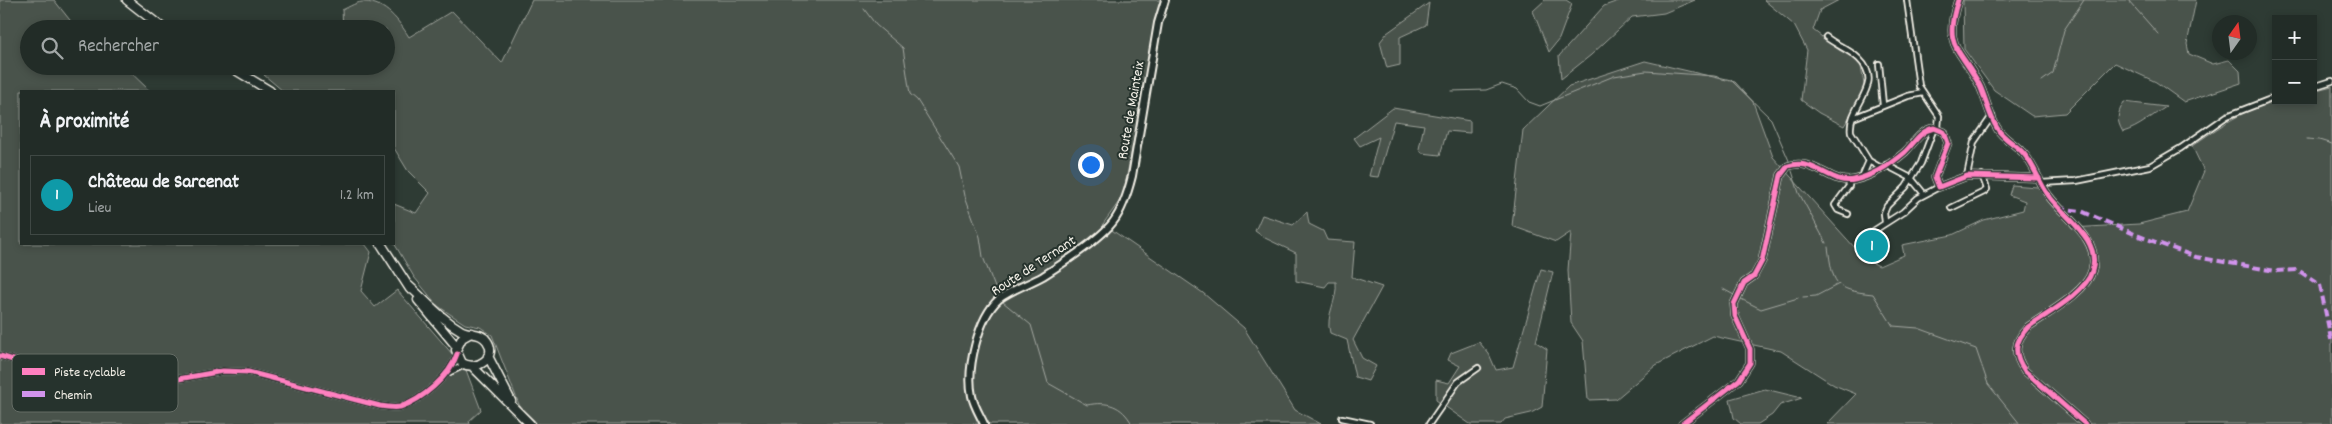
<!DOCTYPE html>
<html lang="fr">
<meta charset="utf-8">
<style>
body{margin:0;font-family:Dekko,sans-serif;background:#2a342f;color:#f1f3f6}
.controls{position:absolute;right:15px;top:15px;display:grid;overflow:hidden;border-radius:0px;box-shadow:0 2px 8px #0003}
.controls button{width:45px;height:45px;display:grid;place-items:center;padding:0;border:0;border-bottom:1px solid #3f4844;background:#222c27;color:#f1f3f6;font:25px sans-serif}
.compass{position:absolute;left:2212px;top:15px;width:45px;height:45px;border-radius:50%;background:#222c27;box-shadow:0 2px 8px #0003;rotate:14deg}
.you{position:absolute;left:1090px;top:164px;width:18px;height:18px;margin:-12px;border:4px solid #fff;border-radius:50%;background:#1a73e8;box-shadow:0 0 0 8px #1a73e833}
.badge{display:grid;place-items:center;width:32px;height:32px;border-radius:50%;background:#ffd166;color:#fff;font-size:16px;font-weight:700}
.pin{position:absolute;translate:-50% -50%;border:2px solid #fff;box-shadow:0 1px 5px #0006}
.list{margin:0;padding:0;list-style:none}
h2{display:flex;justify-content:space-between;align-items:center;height:65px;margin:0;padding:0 20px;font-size:21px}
h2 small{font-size:16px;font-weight:400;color:#a2a7a7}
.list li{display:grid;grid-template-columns:32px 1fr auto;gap:15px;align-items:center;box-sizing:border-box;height:80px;margin:0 10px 10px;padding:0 10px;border:1px solid #3f4844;border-radius:0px}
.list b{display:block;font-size:19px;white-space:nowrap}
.list p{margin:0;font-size:16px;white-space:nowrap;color:#a2a7a7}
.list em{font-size:16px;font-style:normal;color:#a2a7a7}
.icon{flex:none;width:28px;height:28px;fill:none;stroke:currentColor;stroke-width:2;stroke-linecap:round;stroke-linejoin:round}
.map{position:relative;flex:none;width:2332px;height:424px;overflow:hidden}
.search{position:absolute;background:#222c27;box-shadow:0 2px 8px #0003;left:20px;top:20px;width:375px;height:55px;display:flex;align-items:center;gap:12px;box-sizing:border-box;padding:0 18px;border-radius:28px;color:#a2a7a7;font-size:19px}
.panel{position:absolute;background:#222c27;box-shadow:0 2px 8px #0003;left:20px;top:90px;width:375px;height:155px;border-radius:0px}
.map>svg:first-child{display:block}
</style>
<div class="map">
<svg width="2332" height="424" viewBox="0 0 2332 424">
<rect width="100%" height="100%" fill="#2e3b34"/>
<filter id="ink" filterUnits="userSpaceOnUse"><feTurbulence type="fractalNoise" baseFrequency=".02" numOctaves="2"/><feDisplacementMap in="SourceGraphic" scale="10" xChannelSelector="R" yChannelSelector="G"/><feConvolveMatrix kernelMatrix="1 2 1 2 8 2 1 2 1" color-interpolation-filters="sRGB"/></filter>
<g filter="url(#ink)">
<path fill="#48524c" stroke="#9ea29a" d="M 0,0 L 54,0 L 77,29 L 29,29 L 29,66 L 124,66 L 150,91 L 21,91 L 21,244 L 365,244 L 371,252 L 361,291 L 375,307 L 397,290 L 466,370 L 481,410 L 469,421 L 470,424 L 0,424 Z
M 532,0 L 1169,0 L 1154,34 L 1123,196 L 1103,224 L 1203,293 L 1244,328 L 1295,410 L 1321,424 L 538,424 L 520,407 L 492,335 L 480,327 L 465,324 L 438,306 L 414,277 L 394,243 L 394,204 L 416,213 L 430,193 L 408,171 L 394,148 L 394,91 L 283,91 L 264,75 L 286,66 L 386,66 L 386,29 L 343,29 L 342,10 C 349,7 358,1 365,2 C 386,3 399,21 409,37 L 452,11 L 502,63 Z
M 1545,0 L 1566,0 L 1572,4 L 1559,39 L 1549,52 L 1533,11 Z
M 1621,0 L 1695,0 L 1664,13 L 1632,17 L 1591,55 L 1561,79 L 1559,56 L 1604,6 Z
M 1764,0 L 1839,0 L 1820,10 L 1813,30 L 1839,50 L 1860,61 L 1865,90 L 1844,126 L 1819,113 L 1801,100 L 1807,50 L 1794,25 Z
M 1963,0 L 2196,0 L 2187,44 L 2189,54 L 2213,64 L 2229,60 L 2240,71 L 2241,83 L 2184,102 L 2156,82 L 2115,63 L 2065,113 L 2032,116 L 1994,90 L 1964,49 Z
M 1429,3 L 1426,25 L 1400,37 L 1400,65 L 1387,68 L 1380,42 L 1387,33 Z
M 1645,61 L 1735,82 L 1753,102 L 1773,157 L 1865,259 L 1879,266 L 1904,255 L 1902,245 L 1952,235 L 1984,220 L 2023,210 L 2025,201 L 2009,195 L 2012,185 L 2037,187 L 2046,192 L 2072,228 L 2139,224 L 2187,212 L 2204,171 L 2192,146 C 2218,128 2246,107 2278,101 C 2289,100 2302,101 2313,101 L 2313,91 L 2332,86 L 2332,424 L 1827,424 L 1856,394 L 1834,385 L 1781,351 L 1713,336 L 1656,365 L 1616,399 L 1588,400 L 1583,341 L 1571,323 L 1568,270 L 1571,232 L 1556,242 L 1512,226 L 1523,130 L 1569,86 Z
M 2124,102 L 2166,107 C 2151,116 2140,127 2123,132 C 2116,120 2117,114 2124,102 Z
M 1393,108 L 1470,121 L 1470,133 L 1447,131 L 1440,155 L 1422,153 L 1419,149 L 1424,125 L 1394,121 L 1378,177 L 1369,176 L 1379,137 L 1360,146 L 1354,138 Z
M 1307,212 L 1309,224 L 1323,231 L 1327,240 L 1355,242 L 1352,277 L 1382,287 L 1353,340 L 1362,358 L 1376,366 L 1368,381 L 1355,377 L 1347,340 L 1330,333 C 1325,315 1338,300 1336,282 L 1329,282 L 1325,287 L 1296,281 L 1296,253 L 1265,238 L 1255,231 L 1262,215 L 1293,225 Z
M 1541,269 L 1553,272 L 1536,342 L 1547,349 L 1542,407 L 1531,413 L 1505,419 L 1501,424 L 1470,424 L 1436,400 L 1436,380 L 1449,383 L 1460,366 L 1448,360 L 1451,353 L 1479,342 L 1489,354 L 1496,370 L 1513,367 Z
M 1765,389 L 1802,398 L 1780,405 L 1772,415 L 1758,424 L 1741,424 L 1734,418 L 1730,399 Z"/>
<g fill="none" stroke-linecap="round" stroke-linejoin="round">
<path stroke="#a4a8a0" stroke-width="1" d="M 2128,0 L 2158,34
M 864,9 L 876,25 L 903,48 L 910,94 L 917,100 L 959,167 L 965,196 L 980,237 L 983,257 L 998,295
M 2042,81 L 2053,73 L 2064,30 L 2084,0
M 1451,91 L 1486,90 L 1502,84 L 1517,89 L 1529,102 L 1540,106 L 1614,76 L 1646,71 L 1714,76 L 1731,80 L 1771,119 L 1790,163
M 2307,139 L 2319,140 L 2332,144
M 1792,171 L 1799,193 L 1826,243
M 1828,247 C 1833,283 1833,290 1873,294 L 1893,326 L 1918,328 L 1976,349 L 1988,384 L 2020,424
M 1723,289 L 1734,295
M 1803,297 L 1816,296 L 1839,284
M 1741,299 L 1761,309 L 1798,298
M 1003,302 L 1031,325 L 1048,383 L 1087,405 C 1107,401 1122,405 1132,424"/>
<g stroke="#f4f1e8" stroke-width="8">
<path id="minor" d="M 1907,0 L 1919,86 L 1939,116 L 1938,128
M 1826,37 C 1836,45 1850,50 1859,59 C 1886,85 1847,106 1851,132 L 1869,161 L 1881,168
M 1879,64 L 1883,105
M 2313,87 L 2332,81
M 1853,118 L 1908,96 L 1923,93
M 1886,165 L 1911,178 L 1924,194
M 1967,176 L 1974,142 L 1992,116
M 1862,177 L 1869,161
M 2041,183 L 2076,181 L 2150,166 L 2181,148 L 2227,116 L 2276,97
M 1951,208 L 1984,192 L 1987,189 L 1982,175
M 1848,214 L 1838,210 L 1835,205 L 1849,186 L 1849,181
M 1885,222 L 1884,213 L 1887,206 L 1906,187 L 1921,163 L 1934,128
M 1864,237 L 1903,212 L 1918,198 L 1939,187
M 0,356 L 69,377 L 127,385 L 156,383 L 223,371 L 248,372 L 380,406 C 386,407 394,408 400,407 C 422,400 450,376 457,354
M 448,373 L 465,365
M 1342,418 L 1370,424
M 1429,424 L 1458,382 L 1478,368"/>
</g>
<g stroke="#f4f1e8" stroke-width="9">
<path id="tertiary" d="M 1958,0 C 1942,48 1961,48 1980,86 C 1986,99 1989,115 1997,128 C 2003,139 2016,144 2024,154 C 2035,166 2039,183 2049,196 C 2065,218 2102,240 2092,271 C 2086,293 2046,314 2028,327 C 2014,342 2013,354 2025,371 L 2085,424
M 1682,424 L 1739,380 L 1750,363 L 1750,349 L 1735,316 L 1734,304 L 1744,283 L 1754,276 L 1762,261 L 1781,175 L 1788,166 C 1814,157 1831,185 1854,180 C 1872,176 1891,164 1905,152 C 1915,142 1920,131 1934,128 L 1944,132 L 1948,143 L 1935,177 L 1939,187 L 1967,176 L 2039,178"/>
</g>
<g stroke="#f4f1e8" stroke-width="10">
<path id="secondary" d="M 984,424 C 980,415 974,406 972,396 C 966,369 978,318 999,299 C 1012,289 1029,284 1043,276 C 1062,264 1100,239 1113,222 C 1123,209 1128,192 1132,176 L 1158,23 L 1165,0"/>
</g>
<g stroke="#f4f1e8" stroke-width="11">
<path id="primary" d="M 127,0 L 164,29
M 229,66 L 270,91
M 381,244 L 410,289
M 408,285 C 426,301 441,319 462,331 C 471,335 481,332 487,341 C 498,357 477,372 462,363 L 456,350 L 462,338 L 471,333
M 418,300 L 457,347
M 488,356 L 511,401
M 473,367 L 530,424"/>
</g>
<use href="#minor" stroke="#26332d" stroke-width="4.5"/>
<use href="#tertiary" stroke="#26332d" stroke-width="5.5"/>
<use href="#secondary" stroke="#26332d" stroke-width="6"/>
<use href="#primary" stroke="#26332d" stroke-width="8"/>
<path stroke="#d193ec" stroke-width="4" stroke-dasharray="8 4" stroke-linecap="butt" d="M 2059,208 L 2081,211 L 2139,236 L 2196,257 L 2275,271 L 2298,270 L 2320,285 L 2332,344"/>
<g stroke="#26332d" stroke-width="8">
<path id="cycleway" d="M 1958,0 C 1942,48 1961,48 1980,86 C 1986,99 1989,115 1997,128 C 2003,139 2016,144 2024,154 C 2035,166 2039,183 2049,196 C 2065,218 2102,240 2092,271 C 2086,293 2046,314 2028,327 C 2014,342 2013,354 2025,371 L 2085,424
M 0,356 L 69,377 L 127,385 L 156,383 L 223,371 L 248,372 L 380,406 C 386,407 394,408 400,407 C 422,400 450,376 457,354
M 1682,424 L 1739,380 L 1750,363 L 1750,349 L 1735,316 L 1734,304 L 1744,283 L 1754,276 L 1762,261 L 1781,175 L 1788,166 C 1814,157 1831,185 1854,180 C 1872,176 1891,164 1905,152 C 1915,142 1920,131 1934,128 L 1944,132 L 1948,143 L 1935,177 L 1939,187 L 1967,176 L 2039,178"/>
</g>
<use href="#cycleway" stroke="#ff80c0" stroke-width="5"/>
</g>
</g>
<g text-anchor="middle" stroke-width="4" stroke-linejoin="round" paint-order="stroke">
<g font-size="15" fill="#f4f1e8" stroke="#26332d">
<text transform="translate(1130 110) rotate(-80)" y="5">Route de Mainteix</text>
<text transform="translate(1033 265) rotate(-33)" y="5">Route de Ternant</text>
</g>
</g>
<rect x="12" y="354" width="166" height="58" rx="8" fill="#26332d" stroke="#646c65" stroke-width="1"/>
<rect x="22" y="368" width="23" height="7" fill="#ff80c0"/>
<rect x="22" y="391" width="23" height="6" fill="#d193ec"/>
<g font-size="14" fill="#f4f1e8">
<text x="54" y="376">Piste cyclable</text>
<text x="54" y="399">Chemin</text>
</g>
</svg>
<div class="controls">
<button>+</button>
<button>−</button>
</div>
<svg class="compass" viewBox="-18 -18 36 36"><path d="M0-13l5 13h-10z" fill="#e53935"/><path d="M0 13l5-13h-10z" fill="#a2a7a7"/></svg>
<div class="you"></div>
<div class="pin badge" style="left:1872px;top:246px;background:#0f9aa8">1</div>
<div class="search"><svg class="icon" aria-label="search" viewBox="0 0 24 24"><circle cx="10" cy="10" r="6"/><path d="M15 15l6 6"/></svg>Rechercher</div>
<section class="panel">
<h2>À proximité<small></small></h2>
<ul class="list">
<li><span class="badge" style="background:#0f9aa8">1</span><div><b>Château de Sarcenat</b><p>Lieu</p></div><em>1.2 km</em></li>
</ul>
</section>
</div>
